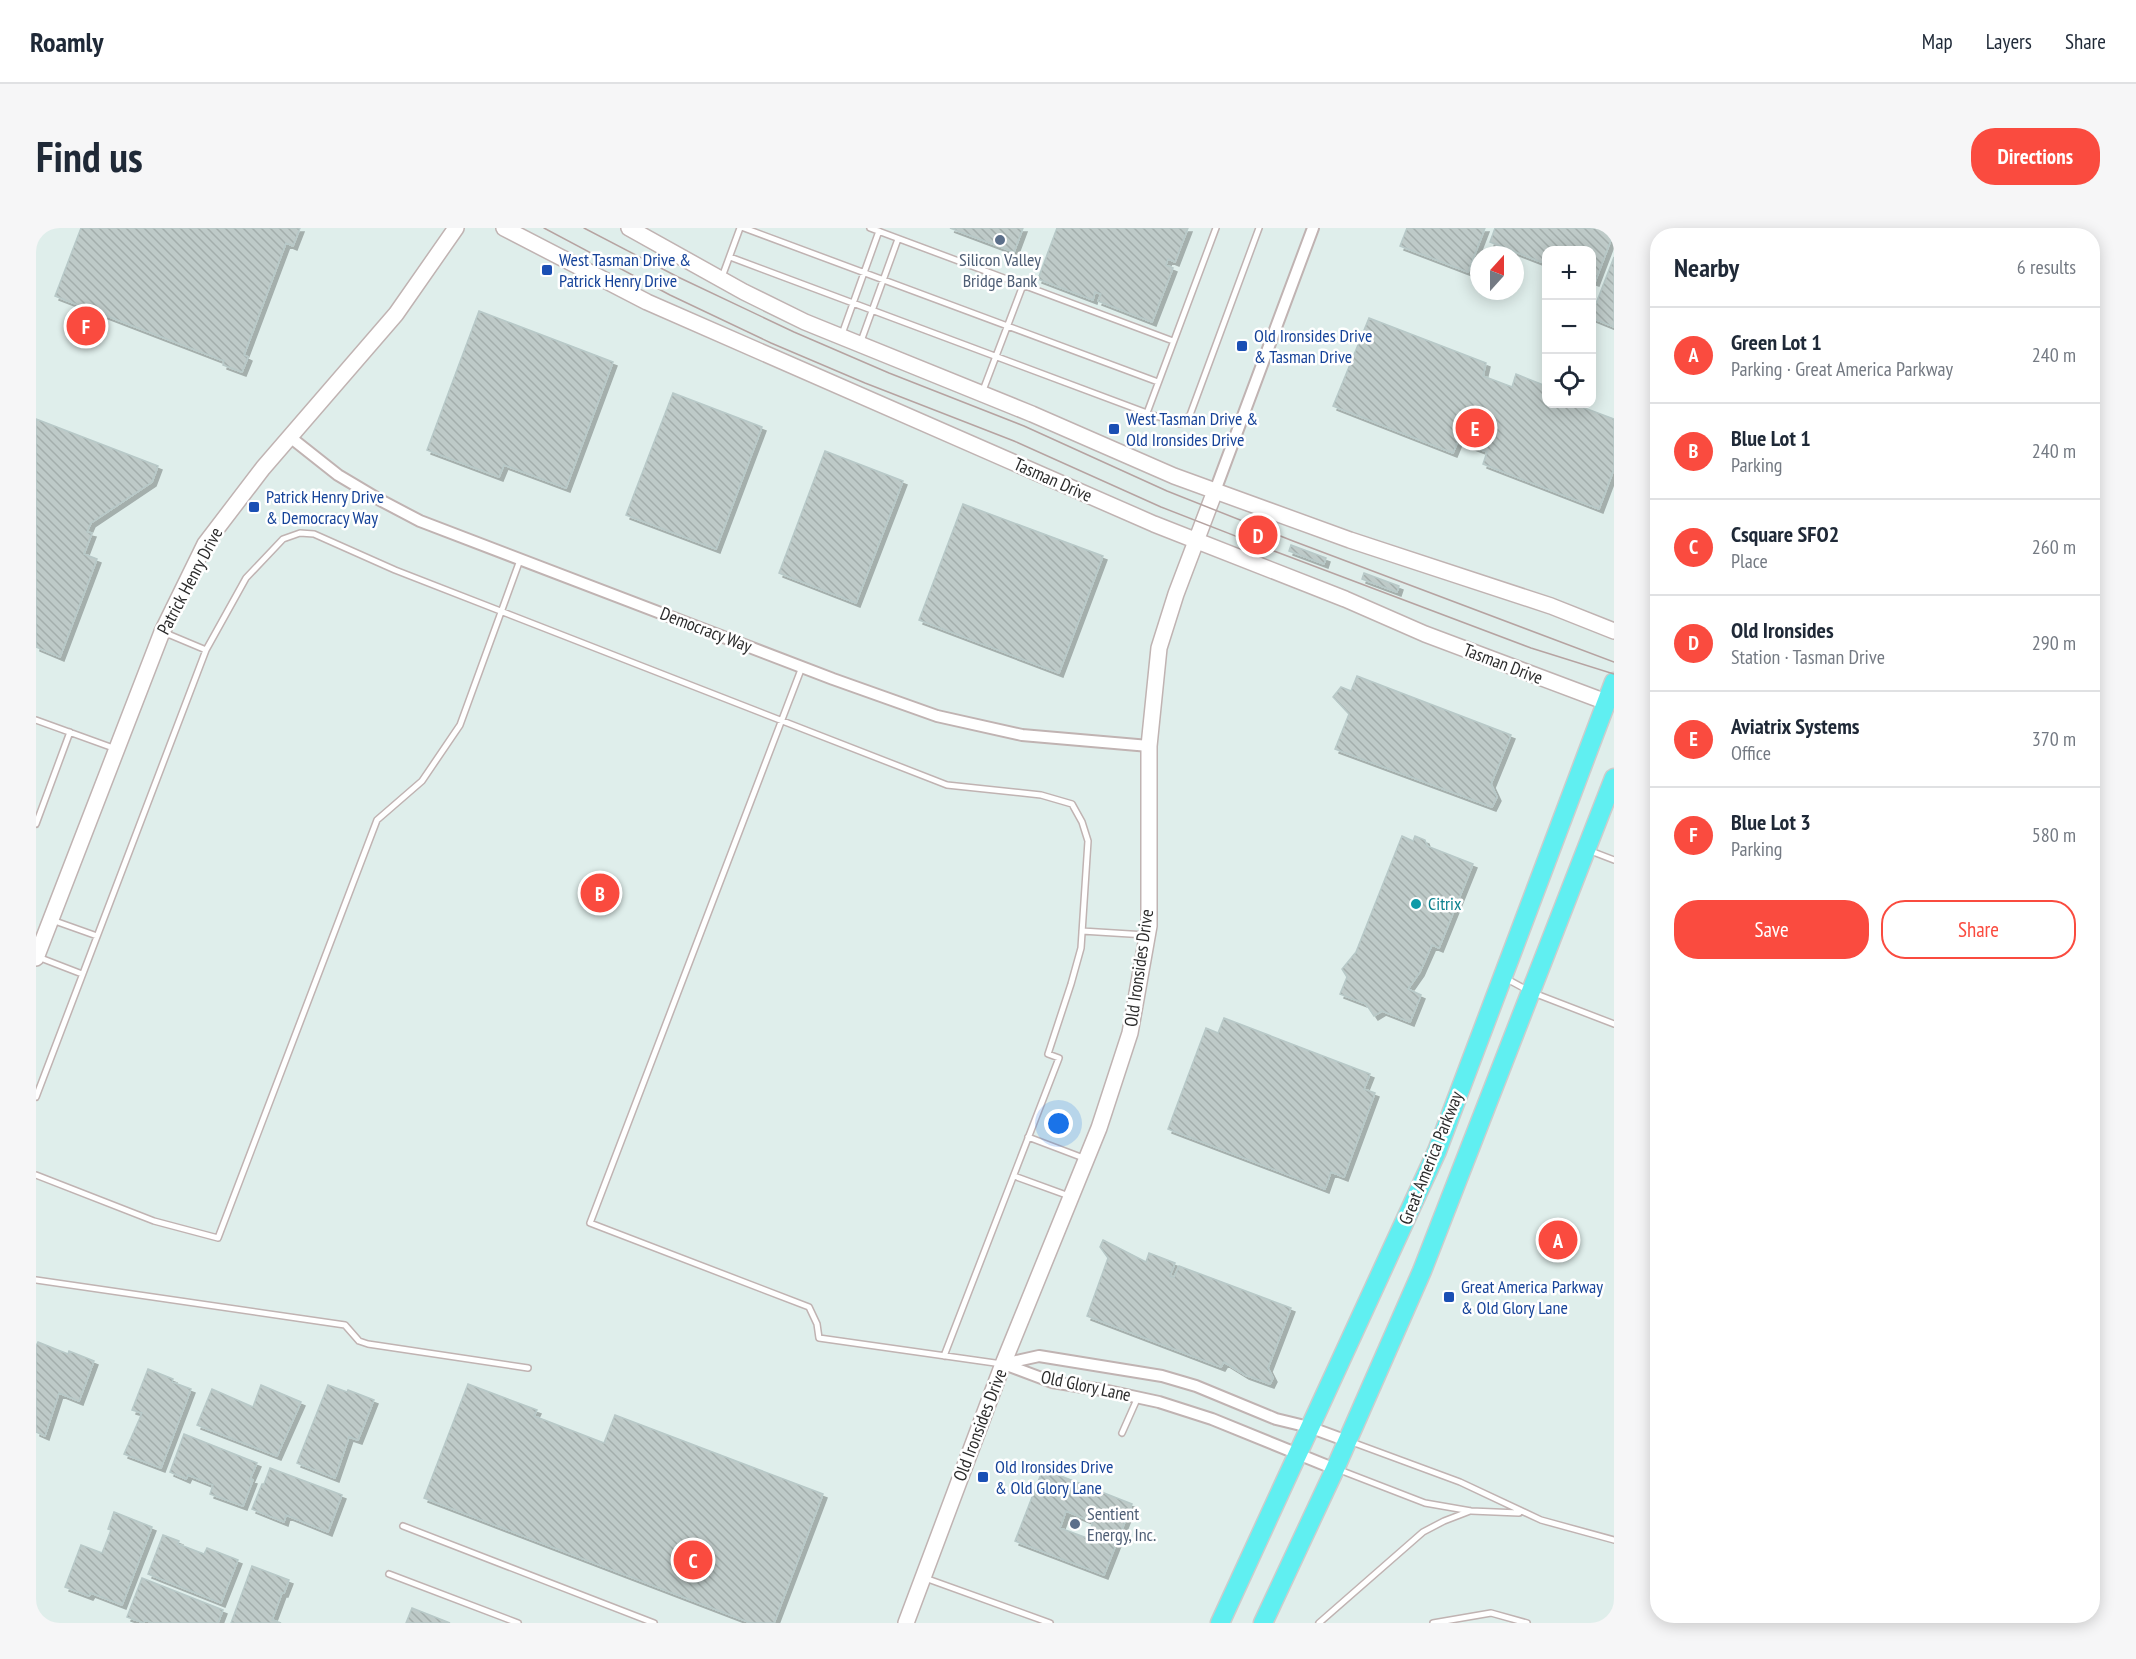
<!DOCTYPE html>
<meta charset="utf-8">
<style>
body{margin:0;font-family:"PT Sans Narrow",sans-serif;background:#f6f6f7;color:#1f2937}
.controls{position:absolute;right:18px;top:18px;display:grid;overflow:hidden;border-radius:12px;box-shadow:0 3px 15px #0003}
.controls button{width:54px;height:54px;display:grid;place-items:center;padding:0;border:0;border-bottom:2px solid #e0e1e3;background:#fff;color:#1f2937;font:30px sans-serif}
.compass{position:absolute;left:1434px;top:18px;width:54px;height:54px;border-radius:50%;background:#fff;box-shadow:0 3px 15px #0003;rotate:21deg}
.you{position:absolute;left:1023px;top:896px;width:21px;height:21px;margin:-15px;border:4px solid #fff;border-radius:50%;background:#1a73e8;box-shadow:0 0 0 9px #1a73e833}
.badge{display:grid;place-items:center;width:39px;height:39px;border-radius:50%;background:#fa4b3f;color:#fff;font-size:20px;font-weight:700}
.pin{position:absolute;translate:-50% -50%;border:3px solid #fff;box-shadow:0 2px 6px #0006}
.list{margin:0;padding:0;list-style:none}
h2{display:flex;justify-content:space-between;align-items:center;height:78px;margin:0;padding:0 24px;font-size:26px}
h2 small{font-size:20px;font-weight:400;color:#747a83}
.list li{display:grid;grid-template-columns:39px 1fr auto;gap:18px;align-items:center;box-sizing:border-box;height:96px;padding:0 24px;border-top:2px solid #e0e1e3}
.list b{display:block;font-size:22px;white-space:nowrap}
.list p{margin:0;font-size:20px;white-space:nowrap;color:#747a83}
.list em{font-size:20px;font-style:normal;color:#747a83}
.actions{display:flex;gap:12px;padding:18px 24px}
.actions a{flex:1;padding:14px 0;border:2px solid #fa4b3f;border-radius:24px;text-align:center;font-size:21px;color:#fa4b3f}
.actions .main{background:#fa4b3f;color:#fff}
.icon{flex:none;width:33px;height:33px;fill:none;stroke:currentColor;stroke-width:2;stroke-linecap:round;stroke-linejoin:round}
.map{position:relative;flex:none;width:1578px;height:1395px;overflow:hidden;border-radius:24px}
header{display:flex;align-items:center;gap:36px;box-sizing:border-box;height:84px;padding:0 30px;background:#fff;border-bottom:2px solid #e0e1e3}
header strong{font-size:28px}
nav{display:flex;gap:33px;margin-inline-start:auto;font-size:21px}
.intro{display:flex;align-items:center;justify-content:space-between;box-sizing:border-box;height:144px;padding:0 36px}
h1{margin:0;font-size:42px}
.button{padding:15px 27px;border-radius:24px;background:#fa4b3f;color:#fff;font-size:21px;font-weight:700}
main{display:flex;gap:36px;padding:0 36px}
aside{flex:1;background:#fff;border-radius:24px;box-shadow:0 3px 15px #0003}
.map>svg:first-child{display:block}
</style>
<header>
<strong>Roamly</strong>
<nav><a>Map</a><a>Layers</a><a>Share</a></nav>
</header>
<div class="intro"><h1>Find us</h1><a class="button">Directions</a></div>
<main>
<div class="map">
<svg width="1578" height="1395" viewBox="0 0 1578 1395">
<defs>
<pattern id="building-back-hatch" width="6" height="6" patternUnits="userSpaceOnUse" patternTransform="scale(1.5)"><rect width="6" height="6" fill="#becac8"/><path d="M-1 5l2 2M0 0l6 6M5-1l2 2" fill="none" stroke="#a3aeac"/></pattern>
<filter id="shadow"><feDropShadow dx="4" dy="4" stdDeviation="0" flood-color="#0004"/></filter>
</defs>
<rect width="100%" height="100%" fill="#dfeeeb"/>
<path fill="url(#building-back-hatch)" stroke="#b8c9c8" stroke-width="1.5" fill-rule="evenodd" filter="url(#shadow)" d="M 45,0 L 264,0 L 257,18 L 250,15 L 208,127 L 212,129 L 206,144 L 187,137 L 188,133 L 19,68 Z
M 914,0 L 987,0 L 978,24 Z
M 1021,0 L 1152,0 L 1139,34 L 1132,31 L 1130,37 L 1137,40 L 1116,94 L 1062,73 L 1065,66 L 1059,64 L 1057,72 L 1002,51 Z
M 1371,0 L 1449,0 L 1432,44 L 1364,18 Z
M 1459,0 L 1578,0 L 1578,4 L 1559,54 L 1556,53 L 1556,22 L 1510,22 L 1510,36 L 1454,14 Z
M 1578,29 L 1578,99 L 1556,90 L 1556,86 Z
M 443,83 L 577,134 L 530,260 L 468,237 L 463,249 L 391,222 Z
M 1333,90 L 1450,135 L 1447,148 L 1476,159 L 1480,146 L 1510,158 L 1510,176 L 1538,176 L 1578,191 L 1578,241 L 1563,281 L 1447,236 L 1451,224 L 1422,213 L 1417,225 L 1297,178 Z
M 637,165 L 726,199 L 680,321 L 590,287 Z
M 0,191 L 122,238 L 116,254 L 55,295 L 51,304 L 56,305 L 48,326 L 61,331 L 24,429 L 0,419 Z
M 789,223 L 867,253 L 820,375 L 743,345 Z
M 927,276 L 1067,328 L 1023,445 L 883,392 Z
M 1255,317 L 1290,330 L 1288,336 L 1253,323 Z
M 1328,345 L 1363,358 L 1361,364 L 1326,351 Z
M 1321,448 L 1475,507 L 1455,556 L 1461,569 L 1456,579 L 1299,521 L 1313,486 L 1297,469 L 1305,459 L 1315,463 Z
M 1366,608 L 1377,613 L 1379,608 L 1389,612 L 1391,618 L 1437,636 L 1403,720 L 1396,717 L 1384,744 L 1372,761 L 1385,767 L 1374,794 L 1346,783 L 1338,788 L 1330,776 L 1304,766 L 1311,749 L 1306,741 L 1320,724 Z
M 1188,790 L 1334,846 L 1328,861 L 1339,865 L 1308,949 L 1295,944 L 1289,961 L 1132,901 L 1170,800 L 1182,805 Z
M 1067,1012 L 1110,1034 L 1113,1025 L 1139,1035 L 1134,1048 L 1138,1049 L 1143,1038 L 1255,1080 L 1232,1140 L 1237,1150 L 1234,1156 L 1209,1147 L 1188,1134 L 1185,1139 L 1051,1088 L 1072,1030 L 1064,1019 Z
M 2,1114 L 32,1126 L 33,1123 L 58,1133 L 43,1173 L 23,1165 L 9,1208 L 0,1204 L 0,1118 Z
M 112,1141 L 137,1151 L 136,1154 L 155,1161 L 125,1240 L 88,1226 L 106,1185 L 96,1182 Z
M 432,1156 L 501,1182 L 498,1188 L 568,1215 L 579,1187 L 787,1266 L 738,1395 L 715,1395 L 388,1270 Z
M 225,1157 L 265,1174 L 241,1228 L 161,1197 L 176,1161 L 217,1179 Z
M 292,1157 L 311,1164 L 312,1162 L 338,1172 L 322,1212 L 313,1209 L 299,1250 L 261,1235 Z
M 148,1206 L 221,1235 L 214,1251 L 217,1252 L 207,1278 L 174,1266 L 177,1257 L 152,1247 L 150,1251 L 134,1244 Z
M 234,1240 L 306,1267 L 292,1304 L 250,1287 L 248,1294 L 216,1281 L 226,1256 L 228,1256 Z
M 1007,1241 L 1096,1276 L 1068,1347 L 979,1313 ZM 1030,1283 L 1057,1294 L 1051,1310 L 1024,1300 Z
M 78,1284 L 116,1299 L 86,1377 L 55,1365 L 53,1368 L 29,1359 L 45,1317 L 66,1325 L 75,1302 L 72,1301 Z
M 127,1307 L 143,1313 L 142,1316 L 168,1326 L 171,1320 L 202,1332 L 185,1375 L 112,1346 Z
M 216,1338 L 253,1352 L 248,1365 L 246,1365 L 236,1392 L 245,1395 L 195,1395 Z
M 106,1350 L 187,1382 L 182,1395 L 117,1395 L 109,1392 L 108,1395 L 91,1389 Z
M 376,1380 L 414,1395 L 370,1395 Z"/>
<g fill="none" stroke-linecap="round" stroke-linejoin="round">
<g stroke="#c0b3b2" stroke-width="8">
<path id="lane" d="M 708,0 L 1122,154
M 834,0 L 1137,113
M 694,29 L 1111,185 L 1144,196 L 1154,187 L 1223,0
M 686,49 L 704,0
M 806,106 L 843,3
M 824,116 L 862,11
M 946,165 L 987,57
M 1111,185 L 1180,0
M 127,404 L 170,422
M 766,439 L 554,995 L 773,1079 L 781,1096 L 783,1110 L 966,1136
M 0,492 L 80,521
M 0,596 L 34,504
M 1552,622 L 1578,632
M 16,692 L 61,708
M 1046,703 L 1110,707
M 2,729 L 46,746
M 1469,750 L 1495,764 L 1578,796
M 0,869 L 170,422 L 210,350 L 247,311 L 264,305 L 278,306 L 359,342 L 911,557 L 1005,567 L 1036,576 L 1046,594 L 1052,613 L 1045,720 L 1035,756 L 1012,826 L 1023,830 L 908,1128
M 992,909 L 1050,931
M 0,947 L 118,993 L 182,1010 L 341,592 L 386,553 L 424,497 L 484,332
M 978,948 L 1033,968
M 0,1052 L 309,1097 L 323,1113 L 332,1116 L 492,1140
M 1086,1205 L 1102,1169
M 1313,1213 L 1424,1254 L 1505,1292 L 1578,1312
M 1301,1241 L 1389,1275 L 1435,1283 L 1483,1285
M 367,1298 L 618,1395
M 353,1346 L 482,1395
M 889,1350 L 1014,1395
M 1283,1395 L 1387,1304 L 1408,1293 L 1434,1283
M 1397,1395 L 1455,1385 L 1491,1395"/>
</g>
<g stroke="#c0b3b2" stroke-width="14">
<path id="street" d="M 254,209 L 302,247 L 344,272 L 384,293 L 797,451 L 901,488 L 986,507 L 1113,518
M 1179,263 L 1277,0
M 967,1136 L 1003,1128 L 1126,1148 L 1160,1158 L 1240,1191 L 1273,1199 L 1311,1213
M 968,1136 L 1016,1154 L 1072,1163 L 1123,1174 L 1176,1191 L 1299,1241"/>
</g>
<g stroke="#c0b3b2" stroke-width="18">
<path id="secondary" d="M 468,0 L 611,74 L 1118,296 L 1309,371 L 1389,406 L 1570,474
M 593,0 L 708,64 L 769,94 L 996,186 L 1138,248 L 1314,312 L 1515,378 L 1578,403
M 0,730 L 126,404 L 169,316 L 227,240 L 360,86 L 420,0
M 870,1395 L 967,1136 L 1063,900 L 1094,805 L 1113,698 L 1113,518 L 1123,420 L 1140,366 L 1179,263"/>
</g>
<g stroke="#ccc" stroke-width="21">
<path id="primary" d="M 1184,1395 L 1401,923 L 1578,454
M 1227,1395 L 1299,1241 L 1386,1043 L 1578,550"/>
</g>
<use href="#lane" stroke="#fff" stroke-width="5"/>
<use href="#street" stroke="#fff" stroke-width="10"/>
<use href="#secondary" stroke="#fff" stroke-width="15"/>
<use href="#primary" stroke="#60eff1" stroke-width="18"/>
<path stroke="#b6a3a1" stroke-width="1.5" d="M 508,0 L 634,67 L 735,115 L 829,155 L 978,213 L 1125,279 L 1238,323 L 1495,420 L 1578,446
M 548,0 L 642,49 L 758,104 L 853,145 L 988,198 L 1131,263 L 1257,313 L 1578,434"/>
</g>
<g fill="#5c6f8a" stroke="#fff" stroke-width="2">
<circle cx="964" cy="12" r="6"/>
<circle cx="1039" cy="1296" r="6"/>
</g>
<g fill="#1a4fb4" stroke="#fff" stroke-width="2">
<rect x="505" y="36" width="12" height="12" rx="3"/>
<rect x="1200" y="112" width="12" height="12" rx="3"/>
<rect x="1072" y="195" width="12" height="12" rx="3"/>
<rect x="212" y="273" width="12" height="12" rx="3"/>
<rect x="1407" y="1063" width="12" height="12" rx="3"/>
<rect x="941" y="1243" width="12" height="12" rx="3"/>
</g>
<circle fill="#0f9aa8" stroke="#fff" stroke-width="2" cx="1380" cy="676" r="6"/>
<g text-anchor="middle" stroke-width="5" stroke-linejoin="round" paint-order="stroke">
<g font-size="18" fill="#164399" stroke="#fff" text-anchor="start">
<text x="523" y="38">West Tasman Drive &amp;<tspan x="523" dy="21">Patrick Henry Drive</tspan></text>
<text x="1218" y="114">Old Ironsides Drive<tspan x="1218" dy="21">&amp; Tasman Drive</tspan></text>
<text x="1090" y="197">West Tasman Drive &amp;<tspan x="1090" dy="21">Old Ironsides Drive</tspan></text>
<text x="230" y="275">Patrick Henry Drive<tspan x="230" dy="21">&amp; Democracy Way</tspan></text>
<text x="1425" y="1065">Great America Parkway<tspan x="1425" dy="21">&amp; Old Glory Lane</tspan></text>
<text x="959" y="1245">Old Ironsides Drive<tspan x="959" dy="21">&amp; Old Glory Lane</tspan></text>
</g>
<g font-size="18" fill="#4e5e75" stroke="#fff">
<text x="964" y="38">Silicon Valley<tspan x="964" dy="21">Bridge Bank</tspan></text>
<text x="1051" y="1292" text-anchor="start">Sentient<tspan x="1051" dy="21">Energy, Inc.</tspan></text>
</g>
<g font-size="18" fill="#2c2c2c" stroke="#fff">
<text transform="translate(1017 252) rotate(24)" y="6">Tasman Drive</text>
<text transform="translate(154 353) rotate(-62)" y="6">Patrick Henry Drive</text>
<text transform="translate(670 402) rotate(21)" y="6">Democracy Way</text>
<text transform="translate(1467 436) rotate(21)" y="6">Tasman Drive</text>
<text transform="translate(1103 740) rotate(-82)" y="6">Old Ironsides Drive</text>
<text transform="translate(1395 930) rotate(-68)" y="6">Great America Parkway</text>
<text transform="translate(1050 1158) rotate(12)" y="6">Old Glory Lane</text>
<text transform="translate(944 1197) rotate(-69)" y="6">Old Ironsides Drive</text>
</g>
<g font-size="18" fill="#0d838f" stroke="#fff" text-anchor="start">
<text x="1392" y="682">Citrix</text>
</g>
</g>
</svg>
<div class="controls">
<button>+</button>
<button>−</button>
<button><svg class="icon" aria-label="locate" viewBox="0 0 24 24"><circle cx="12" cy="12" r="6"/><path d="M12 2v4M12 18v4M2 12h4M18 12h4"/></svg></button>
</div>
<svg class="compass" viewBox="-18 -18 36 36"><path d="M0-13l5 13h-10z" fill="#e53935"/><path d="M0 13l5-13h-10z" fill="#747a83"/></svg>
<div class="you"></div>
<div class="pin badge" style="left:1522px;top:1012px">A</div>
<div class="pin badge" style="left:564px;top:665px">B</div>
<div class="pin badge" style="left:657px;top:1332px">C</div>
<div class="pin badge" style="left:1222px;top:307px">D</div>
<div class="pin badge" style="left:1439px;top:200px">E</div>
<div class="pin badge" style="left:50px;top:98px">F</div>
</div>
<aside>
<h2>Nearby<small>6 results</small></h2>
<ul class="list">
<li><span class="badge">A</span><div><b>Green Lot 1</b><p>Parking · Great America Parkway</p></div><em>240 m</em></li>
<li><span class="badge">B</span><div><b>Blue Lot 1</b><p>Parking</p></div><em>240 m</em></li>
<li><span class="badge">C</span><div><b>Csquare SFO2</b><p>Place</p></div><em>260 m</em></li>
<li><span class="badge">D</span><div><b>Old Ironsides</b><p>Station · Tasman Drive</p></div><em>290 m</em></li>
<li><span class="badge">E</span><div><b>Aviatrix Systems</b><p>Office</p></div><em>370 m</em></li>
<li><span class="badge">F</span><div><b>Blue Lot 3</b><p>Parking</p></div><em>580 m</em></li>
</ul>
<div class="actions"><a class="main">Save</a><a>Share</a></div>
</aside>
</main>
